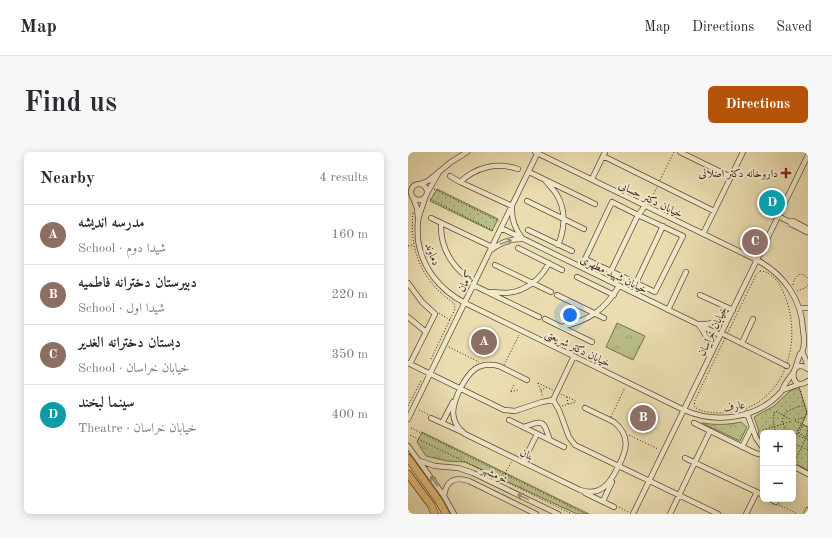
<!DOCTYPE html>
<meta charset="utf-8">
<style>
body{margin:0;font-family:"Old Standard TT",Amiri,serif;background:#f7f7f7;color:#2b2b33}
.controls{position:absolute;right:12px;bottom:12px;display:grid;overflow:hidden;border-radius:6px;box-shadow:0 2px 10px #0003}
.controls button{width:36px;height:36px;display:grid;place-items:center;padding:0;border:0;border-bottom:1px solid #e1e1e2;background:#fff;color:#2b2b33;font:20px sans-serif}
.you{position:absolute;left:162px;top:163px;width:14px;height:14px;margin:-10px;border:3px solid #fff;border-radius:50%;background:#1a73e8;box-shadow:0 0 0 6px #1a73e833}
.badge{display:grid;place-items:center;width:26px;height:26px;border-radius:50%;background:#b45309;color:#fff;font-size:13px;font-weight:700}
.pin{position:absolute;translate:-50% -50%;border:2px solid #fff;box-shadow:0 1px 4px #0006}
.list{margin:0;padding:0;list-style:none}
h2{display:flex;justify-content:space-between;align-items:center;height:52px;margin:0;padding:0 16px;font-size:17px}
h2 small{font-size:13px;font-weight:400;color:#7c7c81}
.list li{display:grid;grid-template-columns:26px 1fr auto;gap:12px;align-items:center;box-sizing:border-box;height:60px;padding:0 16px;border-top:1px solid #e1e1e2}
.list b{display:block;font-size:15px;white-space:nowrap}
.list p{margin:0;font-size:13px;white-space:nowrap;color:#7c7c81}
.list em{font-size:13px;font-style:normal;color:#7c7c81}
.map{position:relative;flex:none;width:400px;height:362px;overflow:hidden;border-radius:6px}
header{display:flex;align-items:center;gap:24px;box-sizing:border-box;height:56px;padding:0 20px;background:#fff;border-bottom:1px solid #e1e1e2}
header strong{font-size:19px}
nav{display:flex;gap:22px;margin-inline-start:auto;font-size:14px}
.intro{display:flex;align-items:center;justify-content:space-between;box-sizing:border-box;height:96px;padding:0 24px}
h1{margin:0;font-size:28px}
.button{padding:10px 18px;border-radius:6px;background:#b45309;color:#fff;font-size:14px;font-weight:700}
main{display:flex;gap:24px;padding:0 24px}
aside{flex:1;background:#fff;border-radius:6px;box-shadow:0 2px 10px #0003}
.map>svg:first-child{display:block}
</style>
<header>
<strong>Map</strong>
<nav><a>Map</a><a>Directions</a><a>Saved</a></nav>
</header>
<div class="intro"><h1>Find us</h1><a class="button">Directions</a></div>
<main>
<aside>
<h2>Nearby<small>4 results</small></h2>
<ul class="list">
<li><span class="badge" style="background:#8d6e63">A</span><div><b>مدرسه اندیشه</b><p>School · شیدا دوم</p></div><em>160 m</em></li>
<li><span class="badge" style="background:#8d6e63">B</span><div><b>دبیرستان دخترانه فاطمیه</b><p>School · شیدا اول</p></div><em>220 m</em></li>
<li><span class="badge" style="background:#8d6e63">C</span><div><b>دبستان دخترانه الغدیر</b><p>School · خیابان خراسان</p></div><em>350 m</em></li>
<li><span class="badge" style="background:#0f9aa8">D</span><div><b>سینما لبخند</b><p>Theatre · خیابان خراسان</p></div><em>400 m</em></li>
</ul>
</aside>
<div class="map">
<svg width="400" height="362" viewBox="0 0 400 362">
<defs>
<pattern id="grass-tufts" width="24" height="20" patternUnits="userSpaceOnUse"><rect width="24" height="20" fill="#bac089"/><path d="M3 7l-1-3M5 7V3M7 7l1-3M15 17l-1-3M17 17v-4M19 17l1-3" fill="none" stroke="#a0a575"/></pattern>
<pattern id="forest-crowns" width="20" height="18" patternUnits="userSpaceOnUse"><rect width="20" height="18" fill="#bac089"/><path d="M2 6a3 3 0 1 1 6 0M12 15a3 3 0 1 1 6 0" fill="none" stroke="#a0a575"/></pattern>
<pattern id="park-dots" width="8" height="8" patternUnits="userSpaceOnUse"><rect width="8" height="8" fill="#bac089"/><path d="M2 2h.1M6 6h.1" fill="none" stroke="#a0a575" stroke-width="1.8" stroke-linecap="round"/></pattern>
</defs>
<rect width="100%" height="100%" fill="#eaddb1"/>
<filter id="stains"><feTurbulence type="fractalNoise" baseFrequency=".005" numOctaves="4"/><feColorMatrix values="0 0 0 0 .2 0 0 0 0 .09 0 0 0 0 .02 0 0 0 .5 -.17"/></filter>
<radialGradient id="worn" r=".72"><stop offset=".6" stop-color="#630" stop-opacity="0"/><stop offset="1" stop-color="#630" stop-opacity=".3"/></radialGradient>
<path fill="url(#grass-tufts)" stroke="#74704e" d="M 209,171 L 237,184 L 225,208 L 198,195 Z
M 14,280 L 181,362 L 169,362 L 57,310 L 39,309 L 18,304 L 9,290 Z"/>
<path fill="url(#forest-crowns)" stroke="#74704e" d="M 333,270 L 339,275 L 332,289 L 294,271 C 307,273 320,273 333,270 Z"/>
<path fill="url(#park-dots)" stroke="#74704e" d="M 29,37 L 90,67 L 84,79 L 22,49 Z
M 391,235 L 399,261 L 394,272 L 400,275 L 400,318 L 385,311 L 385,281 L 355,281 L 355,291 L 350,282 L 351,279 L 346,265 L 366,254 L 382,239 Z"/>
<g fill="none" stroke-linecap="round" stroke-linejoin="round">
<g stroke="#5e4e3a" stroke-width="6">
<path id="minor" d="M 127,0 L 349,108 C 375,122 394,147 395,178 C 396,184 397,194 394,200 C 394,201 393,201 392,202 C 390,206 389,212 387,217
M 272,0 L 323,25
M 195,4 L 306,59
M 121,20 L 187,52
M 42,24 L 52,30 L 104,54 C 103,66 107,77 114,86
M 184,27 L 197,0
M 137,28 C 141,33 146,38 149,43 C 158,58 157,77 150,93
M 52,30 C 68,15 89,10 110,17
M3 40a8 8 0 1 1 16 0a8 8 0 1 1-16 0Z
M 12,32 L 20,29 L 43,10 L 59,0
M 19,41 L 30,22
M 5,46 L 9,56 L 10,66
M 17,46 C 15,53 11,62 10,69 C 9,75 10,82 10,88 C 14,116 32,138 57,151 L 276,258 C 308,272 349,267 373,240 C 376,236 374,238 376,234 C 378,230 382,225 385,221
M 119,49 L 176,77
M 237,53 L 234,58 L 230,63 L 275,84 L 247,140 L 228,131 L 255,74
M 370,64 L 382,70
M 23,66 L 84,95
M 33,71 C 32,94 42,112 60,126
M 93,76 L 312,183
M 120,78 L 164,99
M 399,80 L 383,72 L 382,70 L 385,69 L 400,77
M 295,82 L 335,0
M 110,96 L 154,118
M 83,98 C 92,91 102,87 113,87
M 87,113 L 143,140
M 203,119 L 230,63 L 204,50 L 177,107 L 228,131 L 224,140
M 169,125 L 206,143
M 0,131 L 14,150 L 27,162 L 2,212
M 65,133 L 131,165
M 82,140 C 88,140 93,141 98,141 C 117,140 133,127 141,111
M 149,143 L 196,166
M 292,143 L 325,158
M 391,156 L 400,156
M 260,158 L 278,120
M 0,165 L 18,180
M 137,167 L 184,190
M 291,172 C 303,173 313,169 321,162
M 291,173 C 298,182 302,192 301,203
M 154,175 C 181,168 196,159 211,134
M 313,181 L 379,214
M 334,191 L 345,167
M 394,200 L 397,206 L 400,216
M 0,211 L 96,258 L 107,259 L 134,250 L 145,248
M 400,217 C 381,203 380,243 400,229
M 119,228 L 91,214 C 69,209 61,220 52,237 C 44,254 40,269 57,282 L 172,338 C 193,345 202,331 210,315 C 219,298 223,284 206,270 L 177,256
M 375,238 L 392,232
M 145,248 L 151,258 L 161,285 L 167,293 L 310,362
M 145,248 L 166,204
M 339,261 L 348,286 L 355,296
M 23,266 L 54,280
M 0,267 L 130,0
M 101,268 L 156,295
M 34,271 L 45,250
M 286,271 L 347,301 L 355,303
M 115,275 C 122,274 133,266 137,275 C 139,279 140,284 142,288
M 0,294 L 36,344 L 46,362
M 334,295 L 344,275
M 277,306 L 355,343
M 12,309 L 27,314 L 50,316 L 65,321 L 150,362
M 115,310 L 129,282
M 385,314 L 400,322
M 177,341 L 206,355
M 36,344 C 38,329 46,324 61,329 L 128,362
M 362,347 L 368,350
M 195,349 L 204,330
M 225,362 L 400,3
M 262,362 L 302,279
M 338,362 L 349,340
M 398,362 L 400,358"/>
</g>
<g stroke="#2f1f13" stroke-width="8">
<path id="highway" d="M 0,306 L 31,349 L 38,362
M 0,322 L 23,353 L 27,362"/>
</g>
<path stroke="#2f1f13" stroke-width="1" stroke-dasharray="1 2" stroke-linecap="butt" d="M 252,28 L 266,0
M 26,37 L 91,69
M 22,47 L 86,79
M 242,50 L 249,35
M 5,61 C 1,98 14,130 46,151 L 47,157 L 23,207
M 0,94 L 5,93
M 352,119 C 360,119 365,125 370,130 C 400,179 381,258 315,261 C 307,261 292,261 286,254 L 287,248 L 348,123 Z
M 385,133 C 386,123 394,118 400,127
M 389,139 L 397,136 L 400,133
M 31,161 L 42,168
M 41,195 L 71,210
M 96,213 L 111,183
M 130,231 L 145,238
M 130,231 L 135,245
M 106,233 L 102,240 L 110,238
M 133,239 L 138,235
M 153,242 L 168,249
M 159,245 L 160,252
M 397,253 C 388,256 372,258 375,271 C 375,274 377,277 380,279 C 386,282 393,285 400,288
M 0,254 L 13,229
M 154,254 L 168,250
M 11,258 L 21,263
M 203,265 L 217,235
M 387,268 L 397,265
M 387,269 L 400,275
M 3,276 L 178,362
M 355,278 L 384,269
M 369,281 C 365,274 364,267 367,259 L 384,268
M 390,281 L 398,285
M 391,281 L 395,273
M 2,283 L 164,362
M 221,283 L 250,297
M 397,285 L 400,278
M 385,287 L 393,272
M 385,290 L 399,261 L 392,237
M 385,291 L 400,298
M 386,311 L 400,282
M 94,327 L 104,309
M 371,353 L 390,362
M 211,355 L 220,360"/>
<use href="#minor" stroke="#f1e9cc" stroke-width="4.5"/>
<use href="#highway" stroke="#e5be78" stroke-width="7"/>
</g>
<defs><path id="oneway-shaft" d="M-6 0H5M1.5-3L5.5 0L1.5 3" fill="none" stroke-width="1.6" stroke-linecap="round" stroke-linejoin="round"/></defs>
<g stroke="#9a8e79">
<use href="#oneway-shaft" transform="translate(98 90) rotate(-19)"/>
<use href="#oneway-shaft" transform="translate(26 329) rotate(-125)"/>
<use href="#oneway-shaft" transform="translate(115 345) rotate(-154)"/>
</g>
<path fill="#8f2418" stroke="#f1e9cc" stroke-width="1.5" d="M376 15h4v4h4v4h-4v4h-4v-4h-4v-4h4z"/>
<g text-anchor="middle" stroke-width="4" stroke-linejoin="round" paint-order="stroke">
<g font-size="11" fill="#2f1f13" stroke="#f1e9cc" text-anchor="end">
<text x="370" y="25">داروخانه دکتر اصلانی</text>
</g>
<g font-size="11" fill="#2f1f13" stroke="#f1e9cc">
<text transform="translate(243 47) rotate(26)" y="4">خیابان دکتر حسابی</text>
<text transform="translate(25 102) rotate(69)" y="4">دماوند</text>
<text transform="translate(206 122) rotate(26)" y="4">خیابان شهید مطهری</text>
<text transform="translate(57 129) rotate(-64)" y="4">کرمان</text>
<text transform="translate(304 179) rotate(-64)" y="4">خیابان خراسان</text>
<text transform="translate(170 196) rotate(26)" y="4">خیابان دکتر شریعتی</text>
<text transform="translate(326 254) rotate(-11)" y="4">عارف</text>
<text transform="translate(119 302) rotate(26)" y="4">بنان</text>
<text transform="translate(87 322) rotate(25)" y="4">خرمشهر</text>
</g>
</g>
<rect width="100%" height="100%" filter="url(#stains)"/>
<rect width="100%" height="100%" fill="url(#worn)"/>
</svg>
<div class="controls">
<button>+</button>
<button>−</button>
</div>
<div class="you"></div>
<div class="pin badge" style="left:76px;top:190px;background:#8d6e63">A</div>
<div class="pin badge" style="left:235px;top:266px;background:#8d6e63">B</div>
<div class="pin badge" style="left:347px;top:90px;background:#8d6e63">C</div>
<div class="pin badge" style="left:364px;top:51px;background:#0f9aa8">D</div>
</div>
</main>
